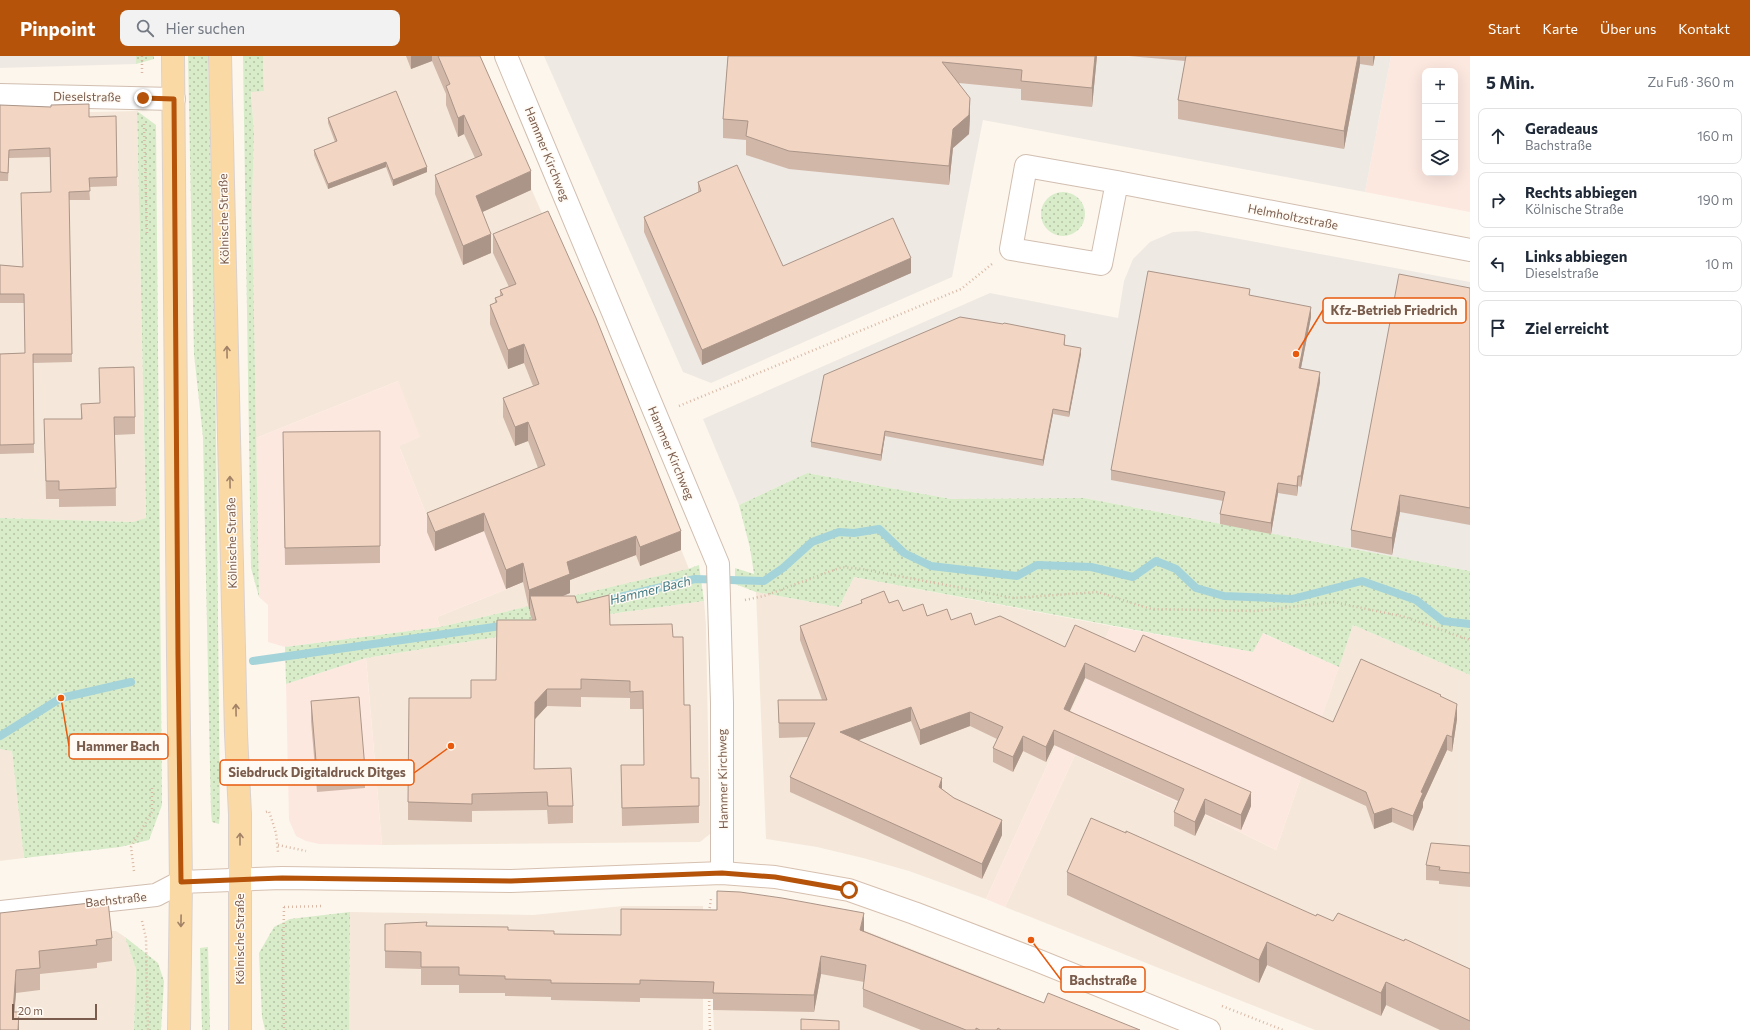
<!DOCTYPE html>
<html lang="de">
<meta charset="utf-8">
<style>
body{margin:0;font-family:Commissioner,sans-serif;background:#f2f2f3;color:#1f2937}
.controls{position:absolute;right:12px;top:12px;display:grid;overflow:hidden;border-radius:8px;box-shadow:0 4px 16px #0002}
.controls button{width:36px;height:36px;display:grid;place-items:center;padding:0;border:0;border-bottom:1px solid #e0e1e3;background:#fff;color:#1f2937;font:20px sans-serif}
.scale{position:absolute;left:12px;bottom:10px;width:85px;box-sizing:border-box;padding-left:4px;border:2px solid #7a5c4d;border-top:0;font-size:11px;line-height:14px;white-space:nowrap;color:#7a5c4d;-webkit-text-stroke:3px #fffaf3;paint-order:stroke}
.stop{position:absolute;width:12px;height:12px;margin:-9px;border:3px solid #b45309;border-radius:50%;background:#fff}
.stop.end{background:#b45309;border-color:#fff;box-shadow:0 1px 4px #0008}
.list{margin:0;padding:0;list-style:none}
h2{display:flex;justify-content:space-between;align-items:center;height:52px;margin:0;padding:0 16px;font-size:17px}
h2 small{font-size:13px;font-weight:400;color:#747a83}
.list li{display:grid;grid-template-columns:26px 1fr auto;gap:12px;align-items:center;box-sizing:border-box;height:56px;margin:0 8px 8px;padding:0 8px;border:1px solid #e0e1e3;border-radius:8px}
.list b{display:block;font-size:15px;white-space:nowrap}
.list p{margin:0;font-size:13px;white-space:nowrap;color:#747a83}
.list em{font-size:13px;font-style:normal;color:#747a83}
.icon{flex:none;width:22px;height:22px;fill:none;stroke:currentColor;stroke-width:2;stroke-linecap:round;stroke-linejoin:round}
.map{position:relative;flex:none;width:1470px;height:974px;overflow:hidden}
header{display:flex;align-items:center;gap:24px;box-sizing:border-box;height:56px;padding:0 20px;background:#b45309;color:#fff}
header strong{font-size:19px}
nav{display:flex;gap:22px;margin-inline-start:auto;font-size:14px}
.search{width:280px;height:36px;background:#f2f2f3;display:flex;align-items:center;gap:10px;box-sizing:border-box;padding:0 14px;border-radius:8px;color:#747a83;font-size:15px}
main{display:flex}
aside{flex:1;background:#fff}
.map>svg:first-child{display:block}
</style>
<header>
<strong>Pinpoint</strong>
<div class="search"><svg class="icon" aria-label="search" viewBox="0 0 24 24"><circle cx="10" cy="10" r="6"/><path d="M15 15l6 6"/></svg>Hier suchen</div>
<nav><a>Start</a><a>Karte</a><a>Über uns</a><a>Kontakt</a></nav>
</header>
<main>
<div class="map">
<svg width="1470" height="974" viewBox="0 0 1470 974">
<defs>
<pattern id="grass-dots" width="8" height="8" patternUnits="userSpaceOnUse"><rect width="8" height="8" fill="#d8ecc9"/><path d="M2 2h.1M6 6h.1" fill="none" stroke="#b4c2a5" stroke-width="1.8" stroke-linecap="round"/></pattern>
</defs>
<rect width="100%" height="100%" fill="#fdf6ec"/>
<path fill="#f5e8da" d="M 263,0 L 473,0 L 595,278 L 689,513 L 440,571 L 437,561 L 612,491 L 432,473 L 399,390 L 398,325 L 256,382 L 252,147 L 254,78 L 251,35 L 264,35 Z
M 137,55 L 146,463 L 133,466 L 0,462 L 0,58 Z
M 854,521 L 1111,570 L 986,843 L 909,815 L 863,802 L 817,791 L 766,783 L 756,536 L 839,551 Z
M 704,545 L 706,569 L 710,778 L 700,786 L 382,789 L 366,602 L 497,581 L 608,551 L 610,558 Z
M 1353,569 L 1470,619 L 1470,974 L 1315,974 L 1005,851 L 1075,699 L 1206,759 L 1276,794 Z
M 0,693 L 12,694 L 24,802 L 0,805 Z
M 623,850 L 703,850 L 703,974 L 349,974 L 350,856 L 533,859 Z
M 717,852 L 782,859 L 864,874 L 1020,936 L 1005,974 L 714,974 L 713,953 Z
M 110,875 L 116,875 L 125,881 L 136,913 L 134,974 L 0,974 L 0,880 Z"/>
<path fill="#fde8e0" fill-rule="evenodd" d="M 1391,0 L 1470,0 L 1470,156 L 1365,136 ZM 1425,15 L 1455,15 L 1455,117 L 1425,117 Z
M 398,325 L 420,381 L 399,390 L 432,473 L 550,426 L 612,491 L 437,561 L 440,571 L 285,591 L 268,586 L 268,549 L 259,541 L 256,382 Z
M 1111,570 L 1253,596 L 1262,577 L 1339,611 L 1276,794 L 1206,759 L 1075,699 L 1005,851 L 986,843 Z
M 366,602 L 382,789 L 319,788 L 306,785 L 296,780 L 289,764 L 286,628 Z"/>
<path fill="#efe9e4" d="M 0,0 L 136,0 L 136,8 L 0,12 Z
M 544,0 L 1391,0 L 1365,136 L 983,64 L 952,221 L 711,327 L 683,316 Z
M 1197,175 L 1470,226 L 1470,515 L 1084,442 L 951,443 L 807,417 L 739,449 L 703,363 L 990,237 L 1118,262 L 1124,225 L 1133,203 L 1150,186 L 1173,176 Z"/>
<path fill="url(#grass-dots)" d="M 136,0 L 154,0 L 154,3 L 136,8 Z
M 188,0 L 208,0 L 215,281 L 220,757 L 219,768 L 212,766 L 211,757 L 203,381 L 194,298 Z
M 243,0 L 263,0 L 264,35 L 251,36 L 254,78 L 252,147 L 259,541 L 251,512 Z
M 137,55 L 156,69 L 162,749 L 149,784 L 120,791 L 24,802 L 12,695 L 0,693 L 0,462 L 133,466 L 146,462 Z
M1041 158a22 22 0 1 1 44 0a22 22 0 1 1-44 0Z
M 807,417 L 951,443 L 1084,442 L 1470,515 L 1470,619 L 1353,569 L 1339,611 L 1263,577 L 1253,596 L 854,521 L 839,551 L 756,536 L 735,528 L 735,512 L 754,518 L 750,492 L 739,449 Z
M 699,509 L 704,545 L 610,558 L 608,551 L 497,581 L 366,602 L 286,628 L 285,591 L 440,571 L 688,513 Z
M 350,856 L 349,974 L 265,974 L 262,961 L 259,897 L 274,871 L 290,863 Z
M 125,881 L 158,907 L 164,925 L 161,974 L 134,974 L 136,913 Z
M 208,891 L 210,974 L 202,974 L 200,892 Z"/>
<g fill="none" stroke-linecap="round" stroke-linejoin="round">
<path stroke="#a5d3da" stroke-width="8" d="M 599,546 L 695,523 L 764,525 L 783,512 L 812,486 L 839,476 L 854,477 L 879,473 L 904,497 L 931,510 L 1017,520 L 1037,509 L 1091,511 L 1133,521 L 1156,505 L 1176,513 L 1196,532 L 1224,540 L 1292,543 L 1362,525 L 1416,544 L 1443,565 L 1470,568
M 253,605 L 508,569
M 0,680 L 61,642 L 131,626"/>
<g stroke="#d1beb0" stroke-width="24">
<path id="street" d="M 506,0 L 718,508 L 722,647 L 722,817
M 0,39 L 174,43
M 1117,126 L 1101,208 L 1011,193 L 1026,110 L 1117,126 L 1470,194
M 0,856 L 156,839 L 181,826"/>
</g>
<g stroke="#d6c0b0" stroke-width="24">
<path id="secondary" d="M 181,826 L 282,822 L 511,825 L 722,817 L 775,821 L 849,834 L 914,857 L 1039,905 L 1209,974"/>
</g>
<g stroke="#dad1cd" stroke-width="24">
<path id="primary" d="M 173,0 L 178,599 L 181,826 L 179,974
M 220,0 L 236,678 L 240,758 L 240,974"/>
</g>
<path stroke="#d9b8a5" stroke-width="2.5" stroke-dasharray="1 3" stroke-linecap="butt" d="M 142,0 L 142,17
M 144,68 L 147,177
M 679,350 L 961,233 L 992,208
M 745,544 L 764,540 L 842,511 L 862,513 L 1014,542 L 1098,536 L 1151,553 L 1255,555 L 1334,546 L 1405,561 L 1470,584
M 266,756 L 269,755 L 276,777 L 278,796
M 278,789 L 306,795
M 134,815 L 131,791 L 152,756 L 152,730
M 284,851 L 324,850
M 284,851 L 283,902 L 284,974
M 709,856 L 711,843
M 142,865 L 146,882 L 148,974
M 709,941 L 710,974
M 1222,950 L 1283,974"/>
<use href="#street" stroke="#fff" stroke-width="22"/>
<use href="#secondary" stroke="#fff" stroke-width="22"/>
<use href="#primary" stroke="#fbd9a5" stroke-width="22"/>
</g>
<path fill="#d1b7a8" d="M 406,0 L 480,0 L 531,134 L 482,156 L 491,197 L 463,209 L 435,138 L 435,119 L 475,102 L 464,78 L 458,81 L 446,49 L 446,38 L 432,5 L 411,13 Z
M 728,0 L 1097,0 L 1092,51 L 1021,44 L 1021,33 L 959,27 L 970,61 L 969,78 L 953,92 L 949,129 L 789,113 L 746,99 L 746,84 L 723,82 L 723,63 Z
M 1129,0 L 1375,0 L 1373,10 L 1360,8 L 1344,93 L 1178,63 L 1178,44 L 1185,5 Z
M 0,49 L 89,61 L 116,60 L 117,130 L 89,131 L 90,144 L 69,144 L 72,306 L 33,307 L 34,397 L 0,398 L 0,298 L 25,297 L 24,247 L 0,247 L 0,209 L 23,211 L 51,136 L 50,101 L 9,102 L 8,125 L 0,125 Z
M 328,62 L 427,116 L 393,130 L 386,111 L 328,133 L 314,99 L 314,94 L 335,86 L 328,67 Z
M 698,126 L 783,210 L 911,217 L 702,309 L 644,176 L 644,161 L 698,136 Z
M 493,178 L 681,494 L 640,510 L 636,499 L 570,524 L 570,537 L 563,540 L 577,547 L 610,569 L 673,581 L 684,649 L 691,722 L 699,750 L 699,767 L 622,770 L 621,709 L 644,709 L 643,653 L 630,653 L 630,642 L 581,641 L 581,651 L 547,650 L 535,663 L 534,713 L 573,750 L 573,767 L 548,768 L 547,754 L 472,755 L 472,766 L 408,764 L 408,746 L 471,642 L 496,624 L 532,564 L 530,558 L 530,553 L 529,553 L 523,526 L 506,533 L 484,475 L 435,495 L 427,476 L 427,457 L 538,412 L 528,385 L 515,390 L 503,361 L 503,342 L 533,330 L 524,307 L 508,313 L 490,268 L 490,249 L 495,247 L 495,242 L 500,240 L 500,234 L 509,231 L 493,197 Z
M 1470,232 L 1470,469 L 1400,456 L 1392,499 L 1351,491 L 1351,474 Z
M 1250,240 L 1311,261 L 1301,312 L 1320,326 L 1301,431 L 1298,430 L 1297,440 L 1278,437 L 1271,478 L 1220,468 L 1220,458 L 1223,445 L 1111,424 L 1111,414 Z
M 1065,285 L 1065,289 L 1081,298 L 1069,361 L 1053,358 L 1043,410 L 885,380 L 881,405 L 811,391 L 811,386 Z
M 99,312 L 135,361 L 135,378 L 115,379 L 116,450 L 59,451 L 59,443 L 46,443 L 44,363 L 81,363 L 81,348 L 100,347 Z
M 380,375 L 380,507 L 285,509 L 283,393 Z
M 861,544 L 889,547 L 903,555 L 975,569 L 1065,591 L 1135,596 L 1333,666 L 1441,641 L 1457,663 L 1452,696 L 1447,694 L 1423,746 L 1423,751 L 1413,775 L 1392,766 L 1374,773 L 1366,750 L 1085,622 L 1070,655 L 1251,750 L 1241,774 L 1205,758 L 1195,780 L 1174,770 L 1174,756 L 1178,745 L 1054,689 L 1046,706 L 1023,695 L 1013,716 L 993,706 L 993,692 L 997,683 L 970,670 L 920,689 L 911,665 L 858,684 L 942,733 L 1002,779 L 982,823 L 790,736 L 790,721 L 808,681 L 779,682 L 778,644 L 822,644 L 800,584 L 800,570 L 861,548 Z
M 311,645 L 365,713 L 365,732 L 317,736 L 311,665 Z
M 1470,790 L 1470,831 L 1439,828 L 1439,825 L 1426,824 L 1426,809 Z
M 1067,816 L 1316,860 L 1333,865 L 1404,885 L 1470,913 L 1470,974 L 1440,974 L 1386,949 L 1381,960 L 1267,909 L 1259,927 L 1067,839 Z
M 0,857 L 112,882 L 112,905 L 97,907 L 97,912 L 40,918 L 40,934 L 16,937 L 14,956 L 19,974 L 0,974 Z
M 385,868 L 508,874 L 554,878 L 621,879 L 864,875 L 1044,947 L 1140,974 L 921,974 L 863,951 L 863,933 L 864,926 L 821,918 L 814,956 L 713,954 L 713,943 L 640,942 L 640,946 L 551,944 L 551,941 L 505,940 L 505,937 L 459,937 L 459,929 L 421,929 L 421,913 L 385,912 Z"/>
<path fill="#aa9588" d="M 411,0 L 432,0 L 432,5 L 411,13 Z
M 1095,0 L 1097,0 L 1092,51 L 1092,32 Z
M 1358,0 L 1360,0 L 1360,8 L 1344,93 L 1344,75 Z
M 1373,0 L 1375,0 L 1373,10 Z
M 970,42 L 970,61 L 969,78 L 953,92 L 949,129 L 949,110 L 953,73 Z
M 464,59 L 464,78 L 458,81 L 458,62 Z
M 386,106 L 386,111 L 328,133 L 328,128 Z
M 427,111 L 427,116 L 393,130 L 393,124 Z
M 531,115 L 531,134 L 476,159 L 476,140 Z
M 491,178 L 491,197 L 463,209 L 463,190 Z
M 911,202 L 911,217 L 702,309 L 702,294 Z
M 1311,251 L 1311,261 L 1299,322 L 1299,312 Z
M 524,288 L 524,307 L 508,313 L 508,294 Z
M 1081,292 L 1081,298 L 1069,361 L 1069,356 Z
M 1320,316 L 1320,326 L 1301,431 L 1301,420 Z
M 1053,353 L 1053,358 L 1043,410 L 1043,404 Z
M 528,366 L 528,385 L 515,390 L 515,371 Z
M 885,375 L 885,380 L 881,405 L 881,399 Z
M 1298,420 L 1298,430 L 1297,440 L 1297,430 Z
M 1278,427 L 1278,437 L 1271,478 L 1271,467 Z
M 1400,439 L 1400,456 L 1392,499 L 1392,482 Z
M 484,457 L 484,475 L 435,495 L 435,476 Z
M 681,475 L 681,494 L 640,510 L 640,491 Z
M 636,480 L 636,499 L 570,524 L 570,537 L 533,552 L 530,540 L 530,553 L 529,553 L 529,534 L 567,506 Z
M 523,507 L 523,526 L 506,533 L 506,514 Z
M 1085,607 L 1085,622 L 1064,667 L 1064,653 Z
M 547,633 L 547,650 L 535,663 L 535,646 Z
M 1457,648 L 1457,663 L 1452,696 L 1452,681 Z
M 911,651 L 911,665 L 840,691 L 840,676 Z
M 970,656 L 970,670 L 920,689 L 920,674 Z
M 1054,674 L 1054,689 L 1046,706 L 1046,691 Z
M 1447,679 L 1447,694 L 1423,746 L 1423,751 L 1413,775 L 1413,760 L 1421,736 Z
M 1023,680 L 1023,695 L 1013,716 L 1013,701 Z
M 942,722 L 942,737 L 939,731 Z
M 1251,736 L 1251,750 L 1241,774 L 1241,759 Z
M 1205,743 L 1205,758 L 1195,780 L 1195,766 Z
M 1392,752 L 1392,766 L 1374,773 L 1374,758 Z
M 1002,764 L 1002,779 L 982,823 L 982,808 Z
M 864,857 L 864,875 L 860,891 L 860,874 Z
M 1267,886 L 1267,909 L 1259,927 L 1259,904 Z
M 821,900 L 821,918 L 814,956 L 814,939 Z
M 16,914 L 16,937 L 13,974 L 13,956 Z
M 1386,926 L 1386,949 L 1381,960 L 1381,937 Z
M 19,956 L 19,974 L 18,974 Z"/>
<path fill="#f3d5c3" stroke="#aa9588" d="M 438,0 L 480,0 L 531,115 L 476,140 L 491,178 L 463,190 L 435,119 L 482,99 L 464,59 L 458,62 L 446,30 L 450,28 Z
M 728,0 L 1095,0 L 1092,32 L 1021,25 L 1022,14 L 942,6 L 970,42 L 969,59 L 953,73 L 949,110 L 789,95 L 746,80 L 748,65 L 723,63 Z
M 1186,0 L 1358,0 L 1344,75 L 1178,44 Z
M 396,35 L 427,111 L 393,124 L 386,106 L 328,128 L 314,94 L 337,85 L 328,62 Z
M 89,48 L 89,61 L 116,60 L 117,121 L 89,122 L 90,135 L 69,136 L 72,298 L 33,298 L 34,388 L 0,389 L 0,298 L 25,297 L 24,238 L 0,238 L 0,209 L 23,211 L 21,137 L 51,136 L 50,92 L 9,94 L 8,117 L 0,116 L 0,49 L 51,51 L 51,49 Z
M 737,109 L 783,210 L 893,162 L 911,202 L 702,294 L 644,161 L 701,135 L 698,126 Z
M 548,155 L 596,262 L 681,475 L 640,491 L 636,480 L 567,506 L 570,518 L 529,534 L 523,507 L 506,514 L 484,457 L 435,476 L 427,457 L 545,409 L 528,366 L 515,371 L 503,342 L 539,328 L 524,288 L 508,294 L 490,249 L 497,246 L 495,242 L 503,239 L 500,234 L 516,228 L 493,178 Z
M 1148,215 L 1250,233 L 1249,239 L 1311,251 L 1299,312 L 1320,316 L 1301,420 L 1298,420 L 1297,430 L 1278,427 L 1271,467 L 1220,458 L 1225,436 L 1111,414 Z
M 1399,218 L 1470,232 L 1470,452 L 1400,439 L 1392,482 L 1351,474 Z
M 960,261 L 1003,268 L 1004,267 L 1065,279 L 1064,289 L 1081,292 L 1069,356 L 1053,353 L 1043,404 L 885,375 L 881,399 L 811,386 L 824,319 Z
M 134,311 L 135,361 L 114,361 L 116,432 L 59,434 L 59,425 L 46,425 L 44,363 L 82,363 L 81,348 L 100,347 L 99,312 Z
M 380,375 L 380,490 L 285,492 L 283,376 Z
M 884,535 L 889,547 L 898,544 L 903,555 L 923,548 L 927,560 L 947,553 L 951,564 L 971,557 L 975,569 L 1000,560 L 1065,591 L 1075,569 L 1135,596 L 1143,579 L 1333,666 L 1361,603 L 1441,639 L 1440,640 L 1457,648 L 1452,681 L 1447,679 L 1421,736 L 1423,737 L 1413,760 L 1392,752 L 1374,758 L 1366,736 L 1085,607 L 1064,653 L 1251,736 L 1241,759 L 1205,743 L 1195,766 L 1174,756 L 1184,733 L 1054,674 L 1046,691 L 1023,680 L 1013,701 L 993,692 L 1003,671 L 970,656 L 920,674 L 911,651 L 840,676 L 942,722 L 939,731 L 954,742 L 1002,764 L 982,808 L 790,721 L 815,667 L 779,667 L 778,644 L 827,644 L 800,570 L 862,547 L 861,544 Z
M 609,539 L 610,569 L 672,568 L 673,581 L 683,581 L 684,649 L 690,649 L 691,722 L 699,722 L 699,750 L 622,752 L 621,709 L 644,709 L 643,635 L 630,636 L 630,625 L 581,623 L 581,633 L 547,633 L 535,646 L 534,713 L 571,712 L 573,750 L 548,750 L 547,736 L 472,738 L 472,748 L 408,746 L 409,642 L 471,642 L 471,624 L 496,624 L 497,564 L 536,564 L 530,540 L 575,540 L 577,547 Z
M 359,641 L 365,713 L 317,717 L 311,645 Z
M 1091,762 L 1126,777 L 1126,775 L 1316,860 L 1317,858 L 1333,865 L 1338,857 L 1404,885 L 1405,883 L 1470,913 L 1470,965 L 1386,926 L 1381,937 L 1267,886 L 1259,904 L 1067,816 Z
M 1431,787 L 1470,790 L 1470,817 L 1439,814 L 1440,811 L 1426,809 Z
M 717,835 L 740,836 L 782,842 L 864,857 L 860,874 L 1044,947 L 1048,937 L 1140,974 L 1001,974 L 998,972 L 997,974 L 980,974 L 976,972 L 976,974 L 966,974 L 863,933 L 866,909 L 821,900 L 814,939 L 713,937 L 714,926 L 640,924 L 640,928 L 551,927 L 551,924 L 505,923 L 505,920 L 459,919 L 459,911 L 421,911 L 421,896 L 385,895 L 385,868 L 427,866 L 426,870 L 508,871 L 508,874 L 554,875 L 554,878 L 621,879 L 621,853 L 717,854 Z
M 108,845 L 112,882 L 96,884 L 97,889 L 39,895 L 40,912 L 16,914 L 13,956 L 19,956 L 18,974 L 0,974 L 0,857 Z
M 801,963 L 839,965 L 839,974 L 801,974 Z"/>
<defs><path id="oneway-shaft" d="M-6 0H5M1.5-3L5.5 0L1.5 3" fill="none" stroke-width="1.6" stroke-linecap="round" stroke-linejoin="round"/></defs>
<g stroke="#a18267">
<use href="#oneway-shaft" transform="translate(227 296) rotate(-91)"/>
<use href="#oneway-shaft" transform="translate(230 426) rotate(-91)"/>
<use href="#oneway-shaft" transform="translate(236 654) rotate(-91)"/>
<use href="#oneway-shaft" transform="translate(240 783) rotate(-90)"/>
<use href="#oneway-shaft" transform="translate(181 865) rotate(91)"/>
</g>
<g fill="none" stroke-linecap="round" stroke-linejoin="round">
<path stroke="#b45309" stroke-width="5" d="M 143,42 L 174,43 L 178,599 L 181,826 L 282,822 L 511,825 L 722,817 L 775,821 L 849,834"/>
</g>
<g text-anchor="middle" stroke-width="3" stroke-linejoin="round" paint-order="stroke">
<g font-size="12" fill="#7a5c4d" stroke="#fffaf3">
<text transform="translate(87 41) rotate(1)" y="4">Dieselstraße</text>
<text transform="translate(547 98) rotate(68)" y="4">Hammer Kirchweg</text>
<text transform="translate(1293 161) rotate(11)" y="4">Helmholtzstraße</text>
<text transform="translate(224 163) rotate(-91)" y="4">Kölnische Straße</text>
<text transform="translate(671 397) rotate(67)" y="4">Hammer Kirchweg</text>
<text transform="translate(232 487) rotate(-91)" y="4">Kölnische Straße</text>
<text transform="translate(723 723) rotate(-91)" y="4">Hammer Kirchweg</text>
<text transform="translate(116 844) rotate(-6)" y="4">Bachstraße</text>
<text transform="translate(240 883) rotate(-90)" y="4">Kölnische Straße</text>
</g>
<g font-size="13" font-style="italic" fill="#437c86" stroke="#fffaf3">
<text transform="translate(650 534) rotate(-14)" y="5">Hammer Bach</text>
</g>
</g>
<path fill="none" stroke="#e8590c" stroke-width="1.5" d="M1296 298L1323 254M61 642L69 690M451 690L414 717M1031 884L1061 924"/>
<g fill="#e8590c" stroke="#fffaf3" stroke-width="1.5">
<circle cx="1296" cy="298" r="4"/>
<circle cx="61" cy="642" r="4"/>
<circle cx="451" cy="690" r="4"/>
<circle cx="1031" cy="884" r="4"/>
</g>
<g fill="#fffaf3" stroke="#e8590c" stroke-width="1.5">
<rect x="1323" y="242" width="143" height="25" rx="4"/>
<rect x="69" y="678" width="99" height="25" rx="4"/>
<rect x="220" y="704" width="194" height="25" rx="4"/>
<rect x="1061" y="911" width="84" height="25" rx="4"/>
</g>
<g font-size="13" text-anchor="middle" font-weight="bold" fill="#7a5c4d">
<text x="1394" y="259">Kfz-Betrieb Friedrich</text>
<text x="118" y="695">Hammer Bach</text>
<text x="317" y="721">Siebdruck Digitaldruck Ditges</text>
<text x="1103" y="929">Bachstraße</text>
</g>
</svg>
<div class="controls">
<button>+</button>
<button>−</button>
<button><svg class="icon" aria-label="layers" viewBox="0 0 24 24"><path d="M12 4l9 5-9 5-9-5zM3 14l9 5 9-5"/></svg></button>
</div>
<div class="scale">20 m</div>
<div class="stop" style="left:849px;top:834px"></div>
<div class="stop end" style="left:143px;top:42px"></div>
</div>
<aside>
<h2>5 Min.<small>Zu Fuß · 360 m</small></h2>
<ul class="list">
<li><svg class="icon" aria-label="ahead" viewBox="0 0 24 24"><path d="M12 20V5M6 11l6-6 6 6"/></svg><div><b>Geradeaus</b><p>Bachstraße</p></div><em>160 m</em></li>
<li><svg class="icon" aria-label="right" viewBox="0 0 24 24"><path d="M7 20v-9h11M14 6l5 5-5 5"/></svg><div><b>Rechts abbiegen</b><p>Kölnische Straße</p></div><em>190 m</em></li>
<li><svg class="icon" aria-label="left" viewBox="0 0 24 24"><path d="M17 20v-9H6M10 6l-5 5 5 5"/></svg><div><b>Links abbiegen</b><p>Dieselstraße</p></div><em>10 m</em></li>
<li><svg class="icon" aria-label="arrive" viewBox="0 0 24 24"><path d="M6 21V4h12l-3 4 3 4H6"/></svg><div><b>Ziel erreicht</b></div></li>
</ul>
</aside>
</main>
